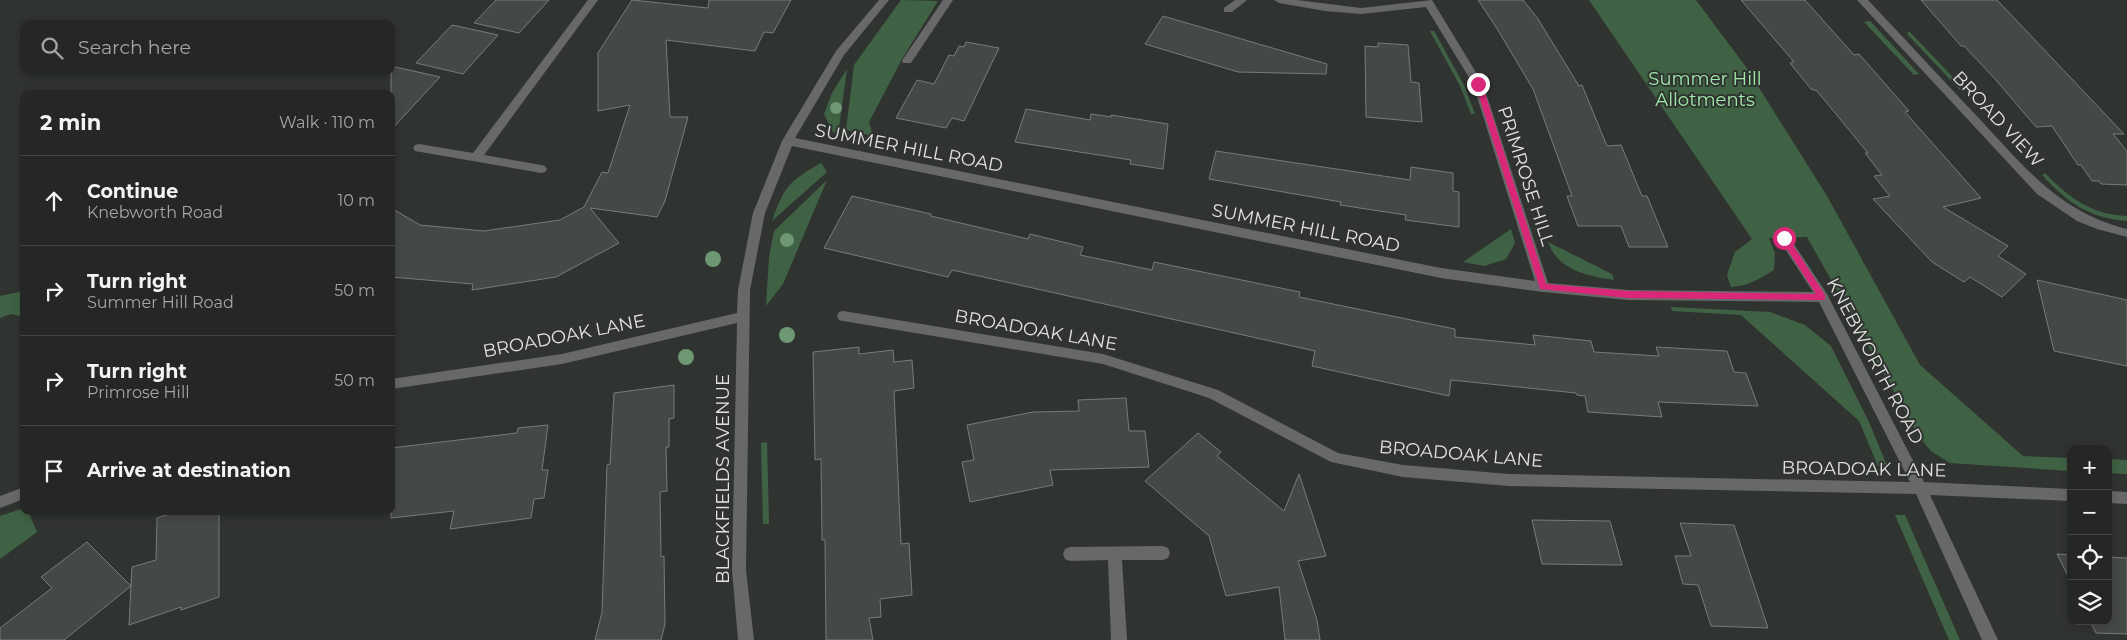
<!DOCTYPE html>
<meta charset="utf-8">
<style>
body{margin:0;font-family:Montserrat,sans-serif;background:#2c2f2c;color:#f1f3f6}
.controls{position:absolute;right:15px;bottom:15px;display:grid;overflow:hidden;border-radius:10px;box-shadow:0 2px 8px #0003}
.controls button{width:45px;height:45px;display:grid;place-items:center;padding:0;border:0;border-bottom:1px solid #414441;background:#242724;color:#f1f3f6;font:25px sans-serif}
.stop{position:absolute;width:15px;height:15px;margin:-11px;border:4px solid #db2777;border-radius:50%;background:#fff}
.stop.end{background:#db2777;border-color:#fff;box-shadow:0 1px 5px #0008}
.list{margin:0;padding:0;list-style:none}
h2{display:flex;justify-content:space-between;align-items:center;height:65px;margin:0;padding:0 20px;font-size:21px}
h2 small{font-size:16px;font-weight:400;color:#a3a5a6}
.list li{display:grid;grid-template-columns:32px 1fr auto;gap:15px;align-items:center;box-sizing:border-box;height:90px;padding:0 20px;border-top:1px solid #414441}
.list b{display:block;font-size:19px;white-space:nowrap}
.list p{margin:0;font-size:16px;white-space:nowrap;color:#a3a5a6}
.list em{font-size:16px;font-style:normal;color:#a3a5a6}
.icon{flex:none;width:28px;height:28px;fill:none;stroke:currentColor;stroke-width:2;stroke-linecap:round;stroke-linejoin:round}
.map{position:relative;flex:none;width:2127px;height:640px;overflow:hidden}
.search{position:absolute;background:#242724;box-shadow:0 2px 8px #0003;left:20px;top:20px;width:375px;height:55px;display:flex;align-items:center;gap:12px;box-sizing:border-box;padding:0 18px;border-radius:10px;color:#a3a5a6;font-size:19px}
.panel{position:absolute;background:#242724;box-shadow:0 2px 8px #0003;left:20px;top:90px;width:375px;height:425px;border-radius:10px}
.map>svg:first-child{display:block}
</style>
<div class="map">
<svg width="2127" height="640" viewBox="0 0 2127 640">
<rect width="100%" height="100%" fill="#303430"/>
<path fill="#406244" d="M 901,0 L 938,1 L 902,59 L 869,122 L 873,136 L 846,130 L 854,65 Z
M 1589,0 L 1696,0 L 1746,67 L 1827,196 L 1920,365 L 2023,456 L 2071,458 L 2071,471 L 1950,463 L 1931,451 L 1920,438 L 1807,237 L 1769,238 L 1775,253 L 1774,270 C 1759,279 1749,286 1731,287 L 1727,275 L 1735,252 L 1752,239 Z
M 1869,21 L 1870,21 L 1919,74 L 1914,75 L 1864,22 Z
M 1430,31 L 1434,31 L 1464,85 L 1475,114 L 1471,114 L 1460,86 Z
M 1909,31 L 1965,90 L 1960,90 L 1907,34 Z
M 847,69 L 838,135 L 833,132 L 824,114 L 832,93 Z
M 821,163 L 827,172 L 772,221 C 784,187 789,181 821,163 Z
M 2045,173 C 2068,197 2092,215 2127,216 L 2127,221 C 2089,218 2068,203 2042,175 Z
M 827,180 L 783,284 L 766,306 L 769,257 L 774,231 Z
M 1511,229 L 1515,243 L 1506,259 L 1484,266 L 1463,262 Z
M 1548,242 L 1612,274 L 1614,280 C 1587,276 1558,270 1548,242 Z
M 24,291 L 24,317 L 11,314 L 0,318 L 0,296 Z
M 1671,307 L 1770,312 L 1805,325 L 1831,346 L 1869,422 L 1887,466 L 1878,466 L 1859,421 L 1741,315 L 1672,311 Z
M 767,442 L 769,524 L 763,524 L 761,443 Z
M 2108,459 L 2127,460 L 2127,474 L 2108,473 Z
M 24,508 L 24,511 L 28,511 L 37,532 L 0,559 L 0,516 Z
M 1895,515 L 1905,515 L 1960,640 L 1949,640 Z"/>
<path fill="#454945" stroke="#777c78" d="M 496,0 L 549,0 L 519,33 L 474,23 Z
M 632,0 L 708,8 L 709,0 L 791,0 L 773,33 L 764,32 L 755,51 L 666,40 L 670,117 L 688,117 L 665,201 L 657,217 L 590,208 L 619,243 L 556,277 L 472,290 L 473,284 L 391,277 L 391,208 L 420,225 L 484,231 L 560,220 L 584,207 L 602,172 L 608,173 L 630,105 L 598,111 L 598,53 Z
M 1478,0 L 1523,0 L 1538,19 L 1579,86 L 1582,85 L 1607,146 L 1621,145 L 1642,196 L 1647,196 L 1668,247 L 1629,247 L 1621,226 L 1578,226 L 1567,196 L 1572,196 L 1533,89 L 1496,27 Z
M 1741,0 L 1805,0 L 1854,55 L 1859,54 L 1909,111 L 1905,112 L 1981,198 L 1943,207 L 2008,246 L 1998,256 L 2026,274 L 2002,297 L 1970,277 L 1964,282 L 1932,262 L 1873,199 L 1890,196 L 1874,176 L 1882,175 L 1865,153 L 1868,153 L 1817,91 L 1811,89 L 1790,63 L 1794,62 Z
M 1921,0 L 1997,0 L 2124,134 L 2113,134 L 2127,151 L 2127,185 L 2101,184 L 2099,181 L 2092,181 L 2081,165 L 2078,165 L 2052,126 L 2036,127 L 1996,80 L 1964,46 L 1961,46 Z
M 1163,16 L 1327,64 L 1326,74 L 1238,72 L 1145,44 Z
M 452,25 L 498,35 L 463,74 L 416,63 Z
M 966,42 L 999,48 L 964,121 L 952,118 L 946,128 L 896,118 L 917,80 L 934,84 L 949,55 L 954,56 L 959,46 L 964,47 Z
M 1378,43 L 1408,45 L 1411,82 L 1419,83 L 1422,122 L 1366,117 L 1365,46 L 1378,47 Z
M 391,66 L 440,77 L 391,130 Z
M 1026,109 L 1090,120 L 1091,114 L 1111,117 L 1111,115 L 1168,124 L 1163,169 L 1130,164 L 1131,160 L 1015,142 Z
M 1216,151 L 1410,180 L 1411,167 L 1453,173 L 1453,191 L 1459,192 L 1459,227 L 1405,220 L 1406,215 L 1340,205 L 1341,202 L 1209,179 Z
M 852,196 L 931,214 L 931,216 L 1028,239 L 1030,234 L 1083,247 L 1080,255 L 1152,270 L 1154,262 L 1300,292 L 1299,297 L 1455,329 L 1455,337 L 1535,345 L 1533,335 L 1591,341 L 1594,352 L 1659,356 L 1656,347 L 1727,351 L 1734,372 L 1746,373 L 1758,406 L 1658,402 L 1662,417 L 1588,412 L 1585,396 L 1577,395 L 1576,393 L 1451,380 L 1449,396 L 1312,366 L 1315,351 L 952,270 L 948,277 L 824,248 Z
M 2037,280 L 2127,300 L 2127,366 L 2054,351 Z
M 859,347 L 859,354 L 893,350 L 894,362 L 912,360 L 914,388 L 894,391 L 901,544 L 909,543 L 912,595 L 880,599 L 881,617 L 869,618 L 873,640 L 826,640 L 825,540 L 822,540 L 821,459 L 815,460 L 813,352 Z
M 674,385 L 674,418 L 669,419 L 669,447 L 666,447 L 667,491 L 660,492 L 661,557 L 664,556 L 665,624 L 661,640 L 595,640 L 602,612 L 607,465 L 610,464 L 614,393 Z
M 1126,398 L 1129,431 L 1145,431 L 1149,467 L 1050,470 L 1053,485 L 970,502 L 962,462 L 974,460 L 967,425 L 1033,412 L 1079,411 L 1078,400 Z
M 548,425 L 542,470 L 548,470 L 544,498 L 534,499 L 531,518 L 450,529 L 454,511 L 391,518 L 391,448 L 517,433 L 518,428 Z
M 1198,433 L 1221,452 L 1217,456 L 1284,511 L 1299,474 L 1326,556 L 1298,561 L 1317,620 L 1320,640 L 1285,640 L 1279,587 L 1226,596 L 1209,536 L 1145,481 Z
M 178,511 L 219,511 L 219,597 L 181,610 L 181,607 L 129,625 L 131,586 L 64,640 L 0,640 L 0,628 L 52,588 L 41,577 L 87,542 L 131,586 L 132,567 L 156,560 L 157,518 Z
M 1532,520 L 1610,521 L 1622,565 L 1542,564 Z
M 1680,523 L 1734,525 L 1768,628 L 1711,626 L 1698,585 L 1683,584 L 1675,556 L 1691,556 Z
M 2057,554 L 2071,555 L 2071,582 Z
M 2108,557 L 2127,558 L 2127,634 L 2096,633 L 2090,621 L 2108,621 Z"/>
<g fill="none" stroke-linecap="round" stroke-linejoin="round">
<path fill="#68686b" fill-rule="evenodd" d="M 588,0 L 598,0 L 484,155 L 541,165 L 545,166 L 547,169 L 545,172 L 541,173 L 415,151 L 413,148 L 415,145 L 419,144 L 473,153 Z
M 879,0 L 889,0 L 844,55 L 795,138 L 1441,268 L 1535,281 L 1473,84 L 1426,7 L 1361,14 L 1325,11 L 1279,3 L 1274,0 L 1297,0 L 1361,8 L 1432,0 L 1483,84 L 1548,283 L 1628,290 L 1813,292 L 1778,238 L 1784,234 L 1788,235 L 1827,294 L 1924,482 L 2071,489 L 2071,501 L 1930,495 L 1998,640 L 1982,640 L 1916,494 L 1509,486 L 1403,477 L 1331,462 L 1209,398 L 1103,364 L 843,321 L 839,320 L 837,316 L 839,312 L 843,311 L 1103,354 L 1218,390 L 1338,453 L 1403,465 L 1509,474 L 1910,482 L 1819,302 L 1628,300 L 1543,292 L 1441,278 L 792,146 L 765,213 L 750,290 L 746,570 L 754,640 L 738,640 L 732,570 L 737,323 L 562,364 L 391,389 L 391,379 L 562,354 L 737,313 L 738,290 L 753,213 L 782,141 L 836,51 Z
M 943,0 L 953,0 L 911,63 L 903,63 L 902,61 L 903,59 Z
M 1235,0 L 1247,0 L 1232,12 L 1224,12 L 1224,8 Z
M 1857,0 L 1868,0 C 1903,37 1937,74 1972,111 C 2021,162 2055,211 2127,229 L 2127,237 L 2097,229 L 2077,221 L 2037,194 Z
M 24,487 L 24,499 L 0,508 L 0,496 Z
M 2108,491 L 2127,492 L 2127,504 L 2108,503 Z
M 1163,546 L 1168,548 L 1170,553 L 1168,558 L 1163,560 L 1122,560 L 1127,640 L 1111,640 L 1108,560 L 1070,561 L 1065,559 L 1063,554 L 1065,549 L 1070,547 Z"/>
</g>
<g fill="#6e9773">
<circle cx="836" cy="108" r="6"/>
<circle cx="787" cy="240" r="7"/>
<circle cx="713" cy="259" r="8"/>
<circle cx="787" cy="335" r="8"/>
<circle cx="686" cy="357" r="8"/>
</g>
<path fill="#db2777" d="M 1478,82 L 1482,84 L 1546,284 L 1628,291 L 1816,294 L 1780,238 L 1784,235 L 1787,236 L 1825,295 L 1825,300 L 1628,298 L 1540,289 L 1475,84 Z"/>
<g text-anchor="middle" stroke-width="4" stroke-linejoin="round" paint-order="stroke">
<g font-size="18" fill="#a0e8a9" stroke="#303430">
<text x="1705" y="85">Summer Hill<tspan x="1705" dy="21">Allotments</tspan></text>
</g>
<g font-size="18" fill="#e1e3e1" stroke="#303430">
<text transform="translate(1998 119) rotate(47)" y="6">BROAD VIEW</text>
<text transform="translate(909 148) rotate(11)" y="6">SUMMER HILL ROAD</text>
<text transform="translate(1526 176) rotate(72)" y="6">PRIMROSE HILL</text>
<text transform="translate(1306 228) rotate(11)" y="6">SUMMER HILL ROAD</text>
<text transform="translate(1036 330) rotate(10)" y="6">BROADOAK LANE</text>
<text transform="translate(564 336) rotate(-11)" y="6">BROADOAK LANE</text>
<text transform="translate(1875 361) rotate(62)" y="6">KNEBWORTH ROAD</text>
<text transform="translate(1461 454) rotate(5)" y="6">BROADOAK LANE</text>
<text transform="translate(1864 469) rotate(1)" y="6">BROADOAK LANE</text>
<text transform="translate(723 479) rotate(-90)" y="6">BLACKFIELDS AVENUE</text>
</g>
</g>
</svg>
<div class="controls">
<button>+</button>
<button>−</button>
<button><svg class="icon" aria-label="locate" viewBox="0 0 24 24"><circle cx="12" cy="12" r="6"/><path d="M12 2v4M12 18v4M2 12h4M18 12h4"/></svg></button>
<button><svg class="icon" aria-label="layers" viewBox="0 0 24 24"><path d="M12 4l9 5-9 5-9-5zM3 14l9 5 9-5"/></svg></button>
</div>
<div class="stop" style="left:1784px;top:238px"></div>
<div class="stop end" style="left:1478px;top:84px"></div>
<div class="search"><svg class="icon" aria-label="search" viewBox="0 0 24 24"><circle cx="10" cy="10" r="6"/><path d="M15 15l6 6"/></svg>Search here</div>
<section class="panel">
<h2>2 min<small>Walk · 110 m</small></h2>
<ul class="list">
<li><svg class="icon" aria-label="ahead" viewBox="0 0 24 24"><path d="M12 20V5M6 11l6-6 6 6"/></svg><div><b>Continue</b><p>Knebworth Road</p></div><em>10 m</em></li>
<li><svg class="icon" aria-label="right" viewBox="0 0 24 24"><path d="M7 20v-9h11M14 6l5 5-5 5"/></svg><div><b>Turn right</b><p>Summer Hill Road</p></div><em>50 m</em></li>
<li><svg class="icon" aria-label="right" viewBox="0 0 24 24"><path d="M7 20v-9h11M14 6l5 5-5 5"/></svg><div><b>Turn right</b><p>Primrose Hill</p></div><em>50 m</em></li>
<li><svg class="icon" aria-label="arrive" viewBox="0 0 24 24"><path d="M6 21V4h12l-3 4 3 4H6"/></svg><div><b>Arrive at destination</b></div></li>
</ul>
</section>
</div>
